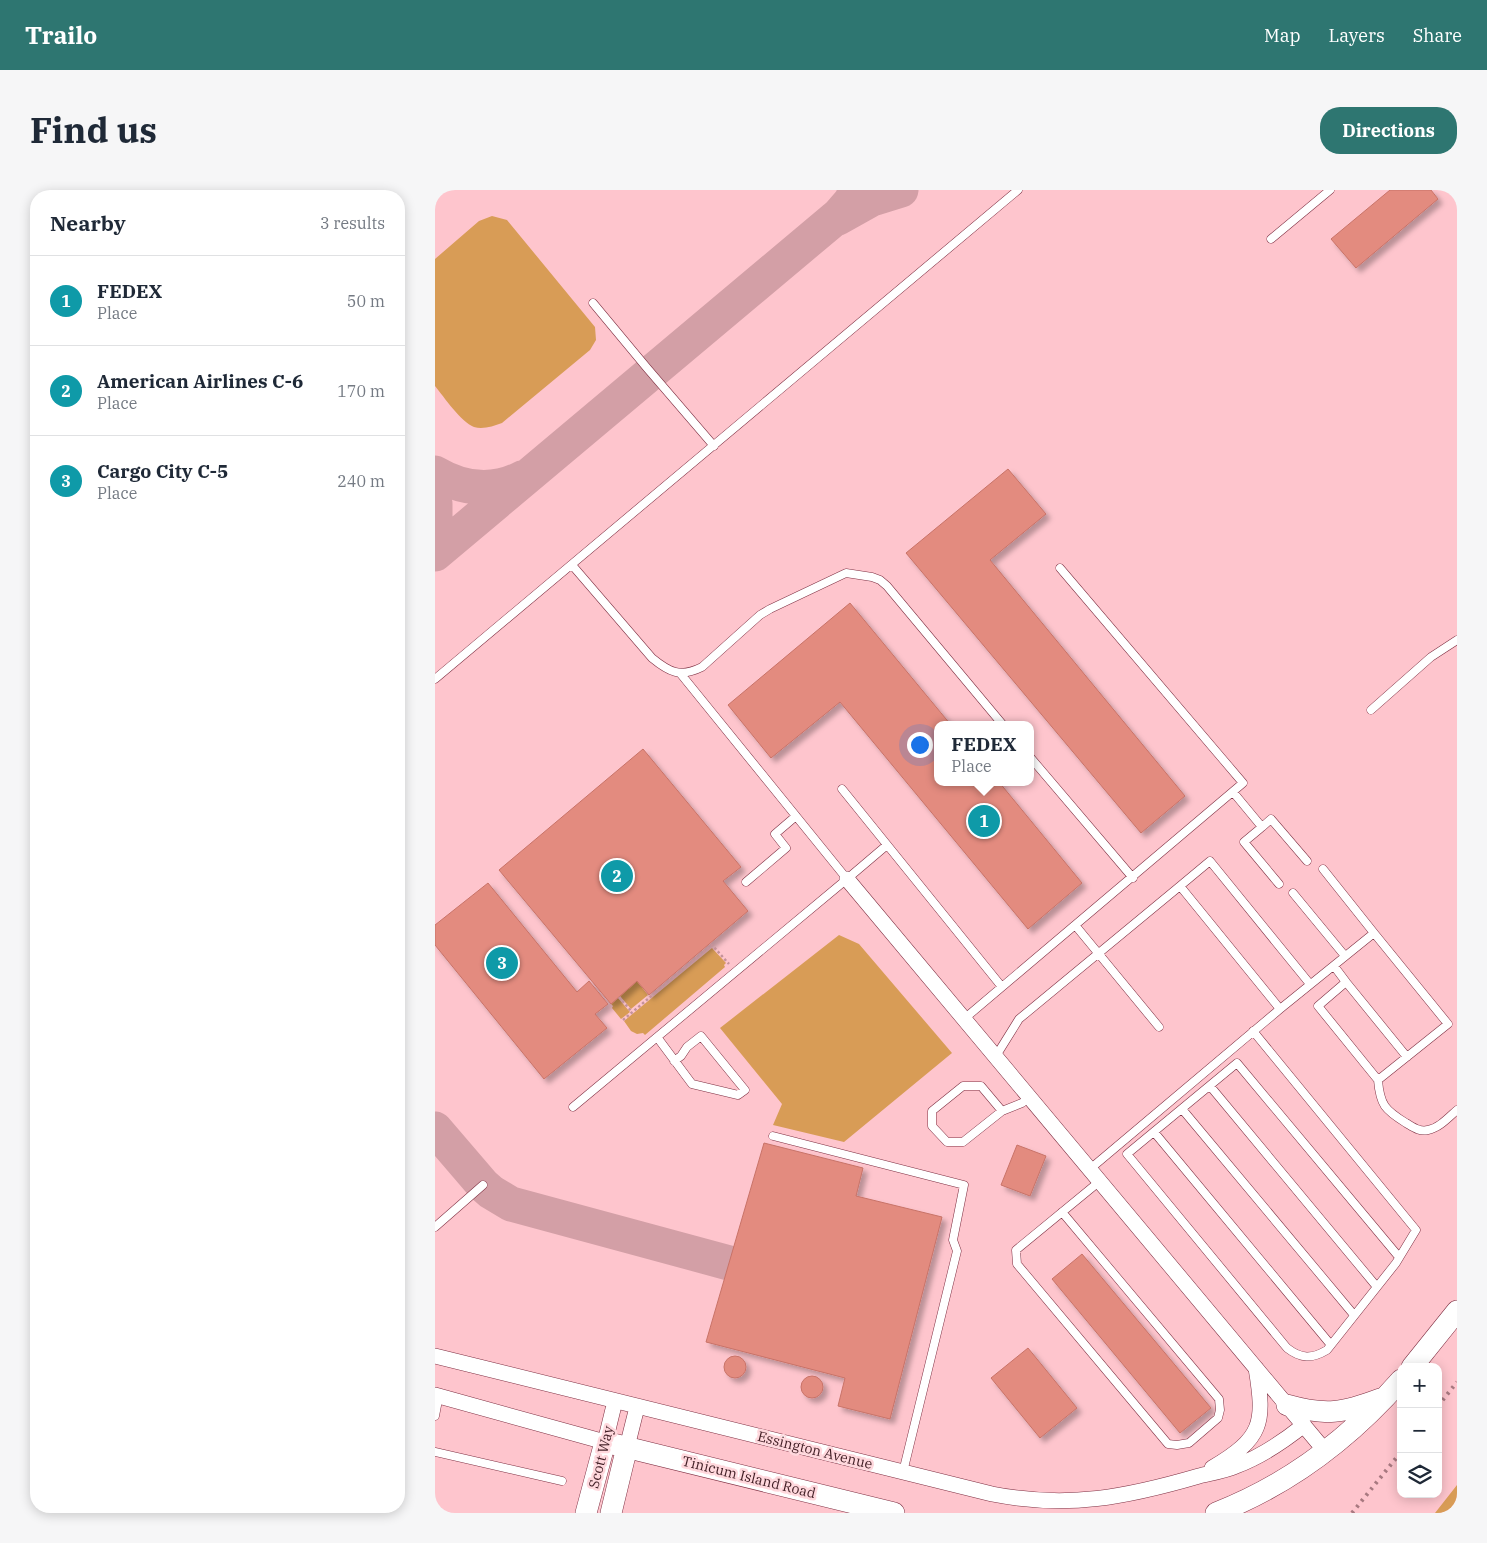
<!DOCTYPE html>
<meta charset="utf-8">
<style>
body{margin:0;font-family:"IBM Plex Serif",serif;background:#f6f6f7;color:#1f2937}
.controls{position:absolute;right:15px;bottom:15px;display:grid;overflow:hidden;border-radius:10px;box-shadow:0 2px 12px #0003}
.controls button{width:45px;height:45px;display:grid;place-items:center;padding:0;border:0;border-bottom:1px solid #e0e1e3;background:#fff;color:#1f2937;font:25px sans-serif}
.you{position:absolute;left:484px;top:554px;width:18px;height:18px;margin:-12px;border:4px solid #fff;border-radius:50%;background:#1a73e8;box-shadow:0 0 0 8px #1a73e833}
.badge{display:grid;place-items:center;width:32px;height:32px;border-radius:50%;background:#2e7671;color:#fff;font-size:16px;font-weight:700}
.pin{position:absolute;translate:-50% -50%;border:2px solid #fff;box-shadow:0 1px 5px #0006}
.popup{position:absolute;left:499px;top:531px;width:100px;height:65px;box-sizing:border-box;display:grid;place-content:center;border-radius:10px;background:#fff;filter:drop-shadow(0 1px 4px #0005);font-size:16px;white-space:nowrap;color:#747a83}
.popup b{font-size:19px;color:#1f2937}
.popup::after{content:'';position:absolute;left:50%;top:100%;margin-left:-10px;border:10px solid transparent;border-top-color:#fff}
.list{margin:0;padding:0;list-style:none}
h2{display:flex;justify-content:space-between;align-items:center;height:65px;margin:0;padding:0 20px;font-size:21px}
h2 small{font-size:16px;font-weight:400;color:#747a83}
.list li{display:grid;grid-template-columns:32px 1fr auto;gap:15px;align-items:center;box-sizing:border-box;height:90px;padding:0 20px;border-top:1px solid #e0e1e3}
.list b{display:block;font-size:19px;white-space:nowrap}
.list p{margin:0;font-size:16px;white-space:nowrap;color:#747a83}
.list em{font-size:16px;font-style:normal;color:#747a83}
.icon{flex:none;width:28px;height:28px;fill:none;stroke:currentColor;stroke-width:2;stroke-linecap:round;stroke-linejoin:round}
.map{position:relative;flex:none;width:1022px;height:1323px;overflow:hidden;border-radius:20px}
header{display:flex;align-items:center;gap:30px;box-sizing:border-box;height:70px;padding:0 25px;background:#2e7671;color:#fff}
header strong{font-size:24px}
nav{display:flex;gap:28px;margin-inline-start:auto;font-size:18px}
.intro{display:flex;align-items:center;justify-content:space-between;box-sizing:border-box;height:120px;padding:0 30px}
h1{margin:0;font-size:35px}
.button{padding:12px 22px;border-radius:20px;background:#2e7671;color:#fff;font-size:18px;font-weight:700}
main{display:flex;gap:30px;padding:0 30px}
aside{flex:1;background:#fff;border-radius:20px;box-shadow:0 2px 12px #0003}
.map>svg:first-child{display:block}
</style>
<header>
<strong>Trailo</strong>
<nav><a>Map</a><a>Layers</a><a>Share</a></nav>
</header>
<div class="intro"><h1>Find us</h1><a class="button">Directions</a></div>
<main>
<aside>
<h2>Nearby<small>3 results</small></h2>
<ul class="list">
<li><span class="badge" style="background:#0f9aa8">1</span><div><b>FEDEX</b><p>Place</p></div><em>50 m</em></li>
<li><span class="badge" style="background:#0f9aa8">2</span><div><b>American Airlines C-6</b><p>Place</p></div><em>170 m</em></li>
<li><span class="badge" style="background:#0f9aa8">3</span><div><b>Cargo City C-5</b><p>Place</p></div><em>240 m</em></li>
</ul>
</aside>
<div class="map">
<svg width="1022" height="1323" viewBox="0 0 1022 1323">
<defs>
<filter id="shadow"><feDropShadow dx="4.5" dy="4.5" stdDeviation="2.5" flood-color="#0004"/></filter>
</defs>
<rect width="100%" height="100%" fill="#fec5cd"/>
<path fill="#d89c56" d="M 57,26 L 72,30 L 160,137 L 161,150 L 155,160 L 67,233 C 58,236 48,240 39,237 C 26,232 9,207 0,196 L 0,69 L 44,31 Z
M 404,745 L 424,754 L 517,863 L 409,952 L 338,935 L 347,914 L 285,838 Z
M 277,758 L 291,773 L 289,775 L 290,777 L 210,845 L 208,843 L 202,844 L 196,841 L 189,831 Z
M 202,791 L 213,805 L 196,819 L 185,806 Z
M 183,808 L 195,822 L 186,829 L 177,818 L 178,816 L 176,814 Z
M 1022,1295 L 1022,1323 L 1000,1323 Z"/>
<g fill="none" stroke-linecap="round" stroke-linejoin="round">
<path stroke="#d39fa6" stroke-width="35" d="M 403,28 L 437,9 L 466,0
M 0,283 C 27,299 58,303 87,288
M 0,314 L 0,333
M 0,364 L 404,25 L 416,11 L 421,0
M 0,939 L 48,995 L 56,1002 L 76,1014 L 294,1073"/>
</g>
<path fill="#e38b7f" stroke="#c87368" filter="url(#shadow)" d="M 955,0 L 996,0 L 1003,9 L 921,78 L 896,49 Z
M 573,279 L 611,324 L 555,370 L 750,606 L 706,643 L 471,363 Z
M 415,413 L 516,535 L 503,535 L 503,592 L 564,592 L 647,693 L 593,739 L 405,512 L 336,568 L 293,515 Z
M 208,559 L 306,677 L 288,691 L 313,721 L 214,805 L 202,791 L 176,814 L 64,680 Z
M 53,693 L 142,802 L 154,791 L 173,814 L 160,824 L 172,838 L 109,889 L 0,755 L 0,735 Z
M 329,953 L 428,978 L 421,1006 L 507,1027 L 455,1229 L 403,1216 L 410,1188 L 271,1152 Z
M 582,955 L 611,966 L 595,1006 L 566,995 Z
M 647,1064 L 776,1218 L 745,1243 L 617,1089 Z
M 593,1158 L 642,1218 L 605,1248 L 556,1188 Z
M289 1177a11 11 0 1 1 22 0a11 11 0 1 1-22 0Z
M366 1197a11 11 0 1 1 22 0a11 11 0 1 1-22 0Z"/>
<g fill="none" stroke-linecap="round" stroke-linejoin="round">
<g stroke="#7f3043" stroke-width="9">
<path id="lane" d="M 836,49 L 895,0
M 158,113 L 212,178 L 279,256
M 137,375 L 217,468 C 234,482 245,488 267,477 L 325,425 L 335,419 L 411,383 L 437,387 L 445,390 L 452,396 L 568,535
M 0,489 L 583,0
M 936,520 L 996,467 L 1022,450
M 595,567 L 698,688
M 407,599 L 567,797
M 798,602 L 827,637 L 809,652 L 844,694
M 827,637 L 836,629 L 872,671
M 412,689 L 452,655
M 311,692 L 351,658 L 340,644 L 361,626
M 745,696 L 775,671 L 875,794
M 858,703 L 910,766
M 640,735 L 724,837
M 899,776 L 911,792 L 883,816 L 943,890 L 1013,834 L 939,743
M 911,792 L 972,867
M 845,819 L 939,743 L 888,679
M 529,829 L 808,593 L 625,378
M 818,841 L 981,1040 L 961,1073 L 892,1160 C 877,1169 866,1169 852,1158 L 692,964 L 802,873 L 964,1067
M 222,847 L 257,894 L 303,905 L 310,900 L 266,846 L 252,857 L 246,866 L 239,871
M 561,866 L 584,829 L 745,696 L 845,819 L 655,979
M 943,890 C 945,915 950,920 971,933 C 978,937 984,942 993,940 C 1004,938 1013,928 1022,920
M 775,896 L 942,1097
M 138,917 L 412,689 L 245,483
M 747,919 L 919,1125
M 567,921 L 546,896 L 528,896 L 497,921 L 497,936 L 512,952 L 528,952 L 567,921 L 587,913 L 595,907
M 719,942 L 896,1155
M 338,946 L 529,995 L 518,1050 L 522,1061 L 468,1282
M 627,1022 L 784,1209 L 785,1220 L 783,1228 L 754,1253 L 742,1255 L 733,1254 L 582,1074 L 581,1060 L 665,991
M 0,1037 L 48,995
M 0,1226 L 4,1205
M 0,1262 L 127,1291"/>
</g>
<g stroke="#7f3043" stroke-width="16">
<path id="street" d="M 412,689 L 891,1262
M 0,1166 L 557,1304 C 633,1319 692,1307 764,1286 C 776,1283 789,1281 801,1276 C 825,1267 849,1251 869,1235
M 0,1205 L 170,1252 L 180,1211
M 192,1257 L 202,1217
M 777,1278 C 828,1248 830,1233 821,1178"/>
</g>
<g stroke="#7f3043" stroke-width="22">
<path id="secondary" d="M 977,1177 L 1022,1121
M 852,1215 C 891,1226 908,1223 945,1209
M 151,1323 L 170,1252 L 459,1323
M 176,1323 L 192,1257
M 781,1323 C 853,1295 915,1248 966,1190"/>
</g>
<path stroke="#c5929a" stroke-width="2.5" stroke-dasharray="2.5 2.5" stroke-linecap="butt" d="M 184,807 L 197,822
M 188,830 L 277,755 L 294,774
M 1017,1323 L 1022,1317"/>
<use href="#lane" stroke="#fff" stroke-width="8"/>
<use href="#street" stroke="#fff" stroke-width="15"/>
<use href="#secondary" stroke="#fff" stroke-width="21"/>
<path stroke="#a87980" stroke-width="4" stroke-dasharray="2.5 5" stroke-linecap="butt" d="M 1003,1216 L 1022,1192
M 917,1323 L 966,1262"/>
</g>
<g text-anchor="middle" stroke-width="5" stroke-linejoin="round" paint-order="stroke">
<g font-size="14" fill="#401d24" stroke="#ffd8dd">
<text transform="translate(380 1260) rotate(14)" y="5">Essington Avenue</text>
<text transform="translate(166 1267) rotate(-76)" y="5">Scott Way</text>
<text transform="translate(314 1287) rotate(14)" y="5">Tinicum Island Road</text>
</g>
</g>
</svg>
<div class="controls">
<button>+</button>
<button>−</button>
<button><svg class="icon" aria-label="layers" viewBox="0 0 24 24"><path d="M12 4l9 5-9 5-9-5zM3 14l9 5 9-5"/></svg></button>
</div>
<div class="you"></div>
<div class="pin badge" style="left:549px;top:631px;background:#0f9aa8">1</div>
<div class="popup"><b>FEDEX</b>Place</div>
<div class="pin badge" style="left:182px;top:686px;background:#0f9aa8">2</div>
<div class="pin badge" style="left:67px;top:773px;background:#0f9aa8">3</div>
</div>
</main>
